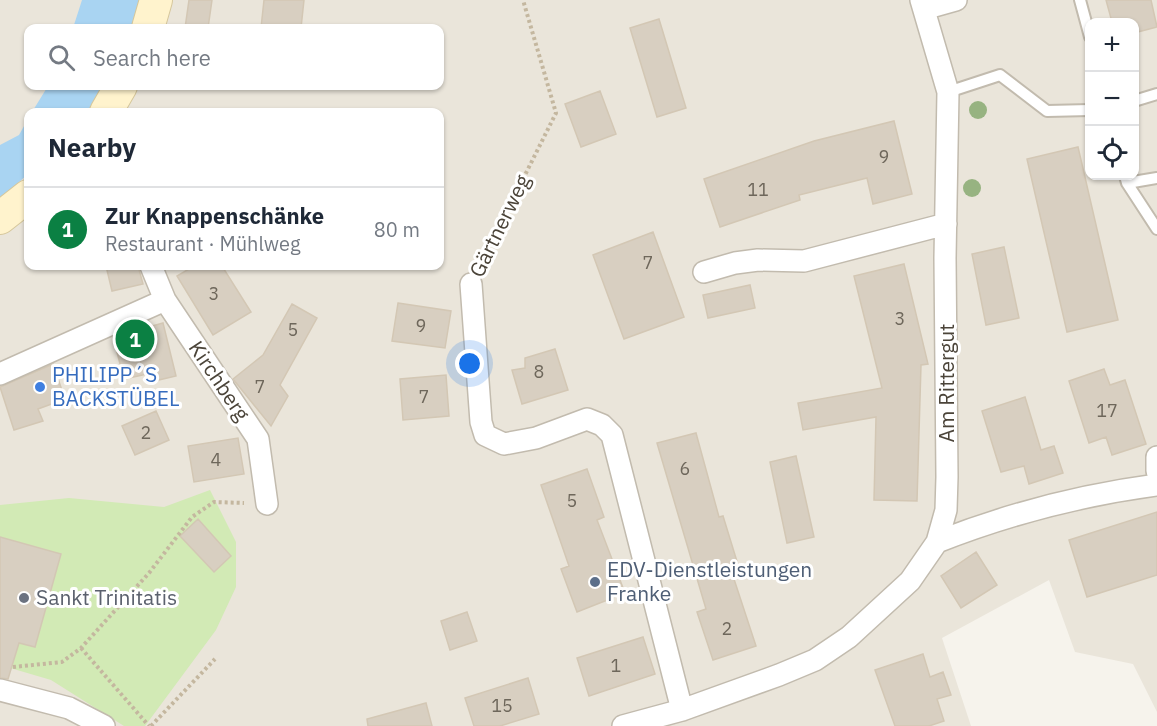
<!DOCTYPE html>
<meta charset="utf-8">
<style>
body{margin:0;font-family:"IBM Plex Sans",sans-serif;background:#f2f2f3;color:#1f2937}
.controls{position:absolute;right:18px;top:18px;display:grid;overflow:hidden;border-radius:12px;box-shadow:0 2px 4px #0004}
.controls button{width:54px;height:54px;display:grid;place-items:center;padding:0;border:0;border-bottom:2px solid #e0e1e3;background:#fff;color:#1f2937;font:30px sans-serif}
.you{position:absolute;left:470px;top:364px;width:21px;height:21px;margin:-15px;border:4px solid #fff;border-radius:50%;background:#1a73e8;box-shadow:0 0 0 9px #1a73e833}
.badge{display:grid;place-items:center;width:39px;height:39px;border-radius:50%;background:#0b8043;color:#fff;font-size:20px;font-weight:700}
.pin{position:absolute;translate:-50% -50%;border:3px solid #fff;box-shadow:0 2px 6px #0006}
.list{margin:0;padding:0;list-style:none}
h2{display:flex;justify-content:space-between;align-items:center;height:78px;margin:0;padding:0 24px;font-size:26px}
h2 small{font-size:20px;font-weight:400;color:#747a83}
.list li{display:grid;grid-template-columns:39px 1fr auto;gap:18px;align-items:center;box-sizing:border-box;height:84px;padding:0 24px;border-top:2px solid #e0e1e3}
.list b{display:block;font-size:22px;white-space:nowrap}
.list p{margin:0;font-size:20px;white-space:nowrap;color:#747a83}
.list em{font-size:20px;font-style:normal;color:#747a83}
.icon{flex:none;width:33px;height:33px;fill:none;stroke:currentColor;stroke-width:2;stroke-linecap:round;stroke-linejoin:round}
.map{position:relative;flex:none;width:1157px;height:726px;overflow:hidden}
.search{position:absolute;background:#fff;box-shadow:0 2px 4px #0004;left:24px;top:24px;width:420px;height:66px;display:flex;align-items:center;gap:15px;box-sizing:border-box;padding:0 21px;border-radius:12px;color:#747a83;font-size:22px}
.panel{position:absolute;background:#fff;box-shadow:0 2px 4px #0004;left:24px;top:108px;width:420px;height:162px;border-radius:12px}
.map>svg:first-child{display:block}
</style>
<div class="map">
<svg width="1157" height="726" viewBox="0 0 1157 726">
<rect width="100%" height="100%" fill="#f6f3ec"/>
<path fill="#eae5da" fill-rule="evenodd" d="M 0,0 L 1157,0 L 1157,712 L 1133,664 L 1075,652 L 1049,580 L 942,638 L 971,726 L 0,726 ZM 1090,22 L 1134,22 L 1134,176 L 1090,176 ZM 28,28 L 440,28 L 440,86 L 28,86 ZM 28,112 L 440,112 L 440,266 L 28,266 Z"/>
<path fill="#d2eab5" d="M 210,490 L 236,542 L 236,587 L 216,630 L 145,726 L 124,726 L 51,680 L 0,665 L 0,505 L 69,498 L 164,507 Z"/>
<path fill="#a9d4f2" d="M 82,0 L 143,0 L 132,28 L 73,28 Z
M 48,86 L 104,86 L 87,112 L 32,112 Z
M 28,119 L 28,174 L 0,199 L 0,145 L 19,135 Z"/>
<path fill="#d8cfc1" stroke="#d3c7b4" stroke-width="1.5" d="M 189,0 L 212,0 L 208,28 L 185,28 Z
M 264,0 L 304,0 L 301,28 L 261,28 Z
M 1106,0 L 1151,0 L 1157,27 L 1134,33 L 1134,22 L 1112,22 Z
M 659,19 L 686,108 L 657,117 L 630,28 Z
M 600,91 L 616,134 L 581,147 L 565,104 Z
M 894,121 L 912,194 L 873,204 L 867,178 L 799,195 L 800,200 L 720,227 L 704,179 L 814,141 Z
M 1078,147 L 1118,320 L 1067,332 L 1027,159 Z
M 653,232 L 684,317 L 624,339 L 593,255 Z
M 1004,247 L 1019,318 L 986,325 L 972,254 Z
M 904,264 L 928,364 L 921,365 L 917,501 L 874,500 L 876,417 L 803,430 L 798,403 L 882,388 L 854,276 Z
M 106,266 L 138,266 L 143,284 L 112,291 Z
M 194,266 L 222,266 L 251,312 L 213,335 L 177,276 Z
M 750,285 L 755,308 L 708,318 L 703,295 Z
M 398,303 L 451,311 L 445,348 L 392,341 Z
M 292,304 L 317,318 L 280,385 L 288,396 L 271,426 L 233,379 L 263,355 Z
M 163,323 L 176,376 L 150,382 L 147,374 L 124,379 L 113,337 Z
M 555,349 L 568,390 L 522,404 L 512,370 L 525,368 L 525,358 Z
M 53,364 L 65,399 L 38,409 L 43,421 L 14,430 L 0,387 Z
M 1104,369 L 1110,385 L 1125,380 L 1146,444 L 1112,455 L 1106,437 L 1089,443 L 1069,381 Z
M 446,375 L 449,416 L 403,420 L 400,379 Z
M 1025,397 L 1041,450 L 1054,446 L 1063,473 L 1029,484 L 1024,466 L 1001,472 L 982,411 Z
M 156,411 L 169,440 L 135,455 L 122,426 Z
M 696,433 L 719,517 L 723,516 L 739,568 L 731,570 L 756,646 L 713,660 L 697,612 L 706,609 L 657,443 Z
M 238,438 L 244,474 L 194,482 L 188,446 Z
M 796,456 L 814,537 L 787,543 L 770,462 Z
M 587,469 L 604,517 L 597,520 L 625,593 L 577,612 L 561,569 L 569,566 L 541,485 Z
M 1157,512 L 1157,575 L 1087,597 L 1069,540 Z
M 198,519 L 231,556 L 214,572 L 180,536 Z
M 0,537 L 61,554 L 35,647 L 19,643 L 8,679 L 0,678 Z
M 976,552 L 997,585 L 961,608 L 941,576 Z
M 467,612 L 477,641 L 450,650 L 441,621 Z
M 643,637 L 655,674 L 589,696 L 577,658 Z
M 923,654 L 930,677 L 943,672 L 951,695 L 937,699 L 944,721 L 929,726 L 895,726 L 875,670 Z
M 528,678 L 539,714 L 500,726 L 474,726 L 465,698 Z
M 426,703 L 432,726 L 368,726 L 367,719 Z"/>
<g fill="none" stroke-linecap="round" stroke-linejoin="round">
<g stroke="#c2bbae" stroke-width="14">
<path id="service" d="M 1080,0 L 1090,37
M 948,92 L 1000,75 L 1047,111 L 1090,110
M 1134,101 L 1157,94
M 1125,176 L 1127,183 L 1157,229
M 1127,183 L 1157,178"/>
</g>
<g stroke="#c2bbae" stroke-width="24">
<path id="minor" d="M 924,9 L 956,0
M 151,266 L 165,300 L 258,439 L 267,504
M 704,272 L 735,263 L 758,260 L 804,261 L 946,224
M 471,284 L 481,422 L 485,435 L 504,444 L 536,438 L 587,419 L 602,425 L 612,435 L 682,710
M 0,374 L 165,300
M 1157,457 L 1157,471
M 937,542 C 1008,514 1082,495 1157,485
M 0,690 L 69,708 L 104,726
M 623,726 L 682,710 L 779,675 L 815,660 L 849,637 L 910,581 L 937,542 L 946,510 L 947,477 L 945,258 L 948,92 L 921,0"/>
</g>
<g stroke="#d6c79b" stroke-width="34">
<path id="secondary" d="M 148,28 L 156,0
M 106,112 L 121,86
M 0,218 L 28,196"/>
</g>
<path stroke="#c4b79f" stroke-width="4" stroke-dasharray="3 3" stroke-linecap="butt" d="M 480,265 L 556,113 L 523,0
M 81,648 L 149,726
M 13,667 L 62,662 L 81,648 L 149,573 L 192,517 L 214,502 L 244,503
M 151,726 L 215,659"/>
<use href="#service" stroke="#fff" stroke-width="10"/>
<use href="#minor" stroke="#fff" stroke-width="21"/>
<use href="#secondary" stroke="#fff3cd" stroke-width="32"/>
</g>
<g fill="#97b381">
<circle cx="978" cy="110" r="9"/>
<circle cx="972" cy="188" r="9"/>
</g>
<circle fill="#3f7fe0" stroke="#fff" stroke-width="2" cx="40" cy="387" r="6"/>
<circle fill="#5c6f8a" stroke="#fff" stroke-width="2" cx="595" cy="582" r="6"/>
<circle fill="#6b7280" stroke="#fff" stroke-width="2" cx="24" cy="598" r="6"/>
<g text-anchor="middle" stroke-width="6" stroke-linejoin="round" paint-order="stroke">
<g font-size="18" fill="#6e675b">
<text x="884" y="163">9</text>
<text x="758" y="196">11</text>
<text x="648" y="269">7</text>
<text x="214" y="300">3</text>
<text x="900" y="325">3</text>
<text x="421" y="332">9</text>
<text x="293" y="336">5</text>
<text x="539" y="378">8</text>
<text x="260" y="393">7</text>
<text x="424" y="403">7</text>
<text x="1107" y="417">17</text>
<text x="146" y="439">2</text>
<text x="216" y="466">4</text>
<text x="685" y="475">6</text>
<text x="572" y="507">5</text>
<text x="727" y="635">2</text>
<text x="616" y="672">1</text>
<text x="502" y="712">15</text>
</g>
<g font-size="21" fill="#4b4439" stroke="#fff">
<text transform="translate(500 226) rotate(-64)" y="7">Gärtnerweg</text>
<text transform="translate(219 381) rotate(56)" y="7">Kirchberg</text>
<text transform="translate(947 383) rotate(-90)" y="7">Am Rittergut</text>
</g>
<g font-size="21" fill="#366cbe" stroke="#fff" text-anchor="start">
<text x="52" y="382">PHILIPP´S<tspan x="52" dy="24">BACKSTÜBEL</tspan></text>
</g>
<g font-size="21" fill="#4e5e75" stroke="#fff" text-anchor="start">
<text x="607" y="577">EDV-Dienstleistungen<tspan x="607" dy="24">Franke</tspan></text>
</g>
<g font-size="21" fill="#5b616d" stroke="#fff" text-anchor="start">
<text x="36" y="605">Sankt Trinitatis</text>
</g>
</g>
</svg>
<div class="controls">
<button>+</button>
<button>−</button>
<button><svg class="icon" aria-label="locate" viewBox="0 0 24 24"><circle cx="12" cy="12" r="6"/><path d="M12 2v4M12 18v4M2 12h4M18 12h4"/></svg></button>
</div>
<div class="you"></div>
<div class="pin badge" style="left:135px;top:339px">1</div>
<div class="search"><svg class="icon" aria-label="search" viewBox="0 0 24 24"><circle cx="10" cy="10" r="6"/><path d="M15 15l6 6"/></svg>Search here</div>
<section class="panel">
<h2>Nearby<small></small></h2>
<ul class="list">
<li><span class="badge">1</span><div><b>Zur Knappenschänke</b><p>Restaurant · Mühlweg</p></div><em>80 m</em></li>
</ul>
</section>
</div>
